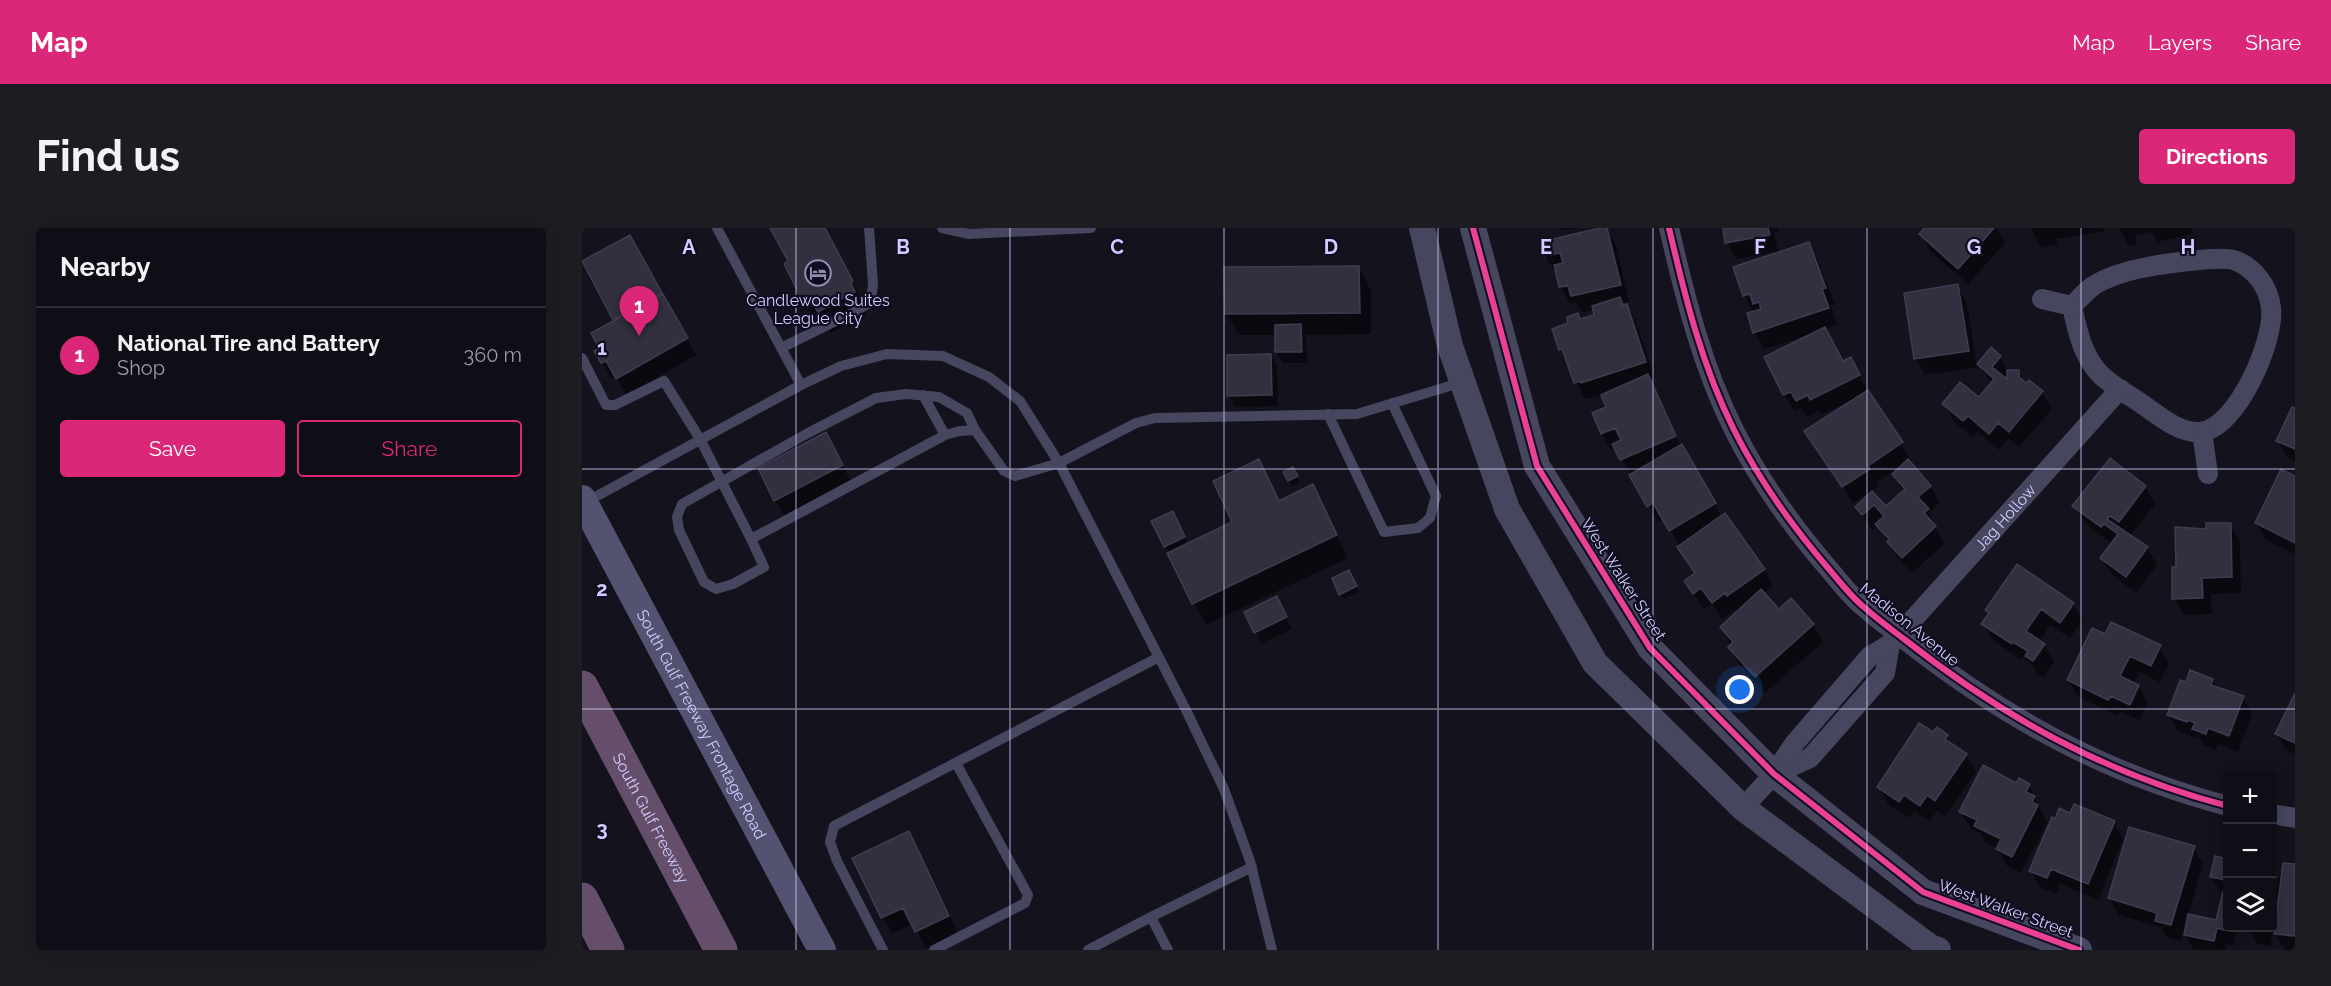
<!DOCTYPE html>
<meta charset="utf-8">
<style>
body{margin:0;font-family:Raleway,sans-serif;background:#1d1c23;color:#f1f3f6}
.controls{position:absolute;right:18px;bottom:18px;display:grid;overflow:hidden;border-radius:6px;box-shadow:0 3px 15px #0003}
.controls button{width:54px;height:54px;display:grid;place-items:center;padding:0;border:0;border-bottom:2px solid #2f2e35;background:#0f0e16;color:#f1f3f6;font:30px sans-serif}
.you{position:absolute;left:1158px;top:462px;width:21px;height:21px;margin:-15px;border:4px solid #fff;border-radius:50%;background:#1a73e8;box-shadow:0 0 0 9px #1a73e833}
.badge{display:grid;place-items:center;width:39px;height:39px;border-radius:50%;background:#db2777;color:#fff;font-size:20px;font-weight:700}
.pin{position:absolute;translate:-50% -50px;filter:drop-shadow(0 2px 3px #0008)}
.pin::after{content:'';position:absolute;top:32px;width:21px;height:18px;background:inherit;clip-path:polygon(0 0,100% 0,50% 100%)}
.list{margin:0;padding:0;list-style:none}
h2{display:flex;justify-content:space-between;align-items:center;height:78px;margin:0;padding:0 24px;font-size:26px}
h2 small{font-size:20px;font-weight:400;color:#9b9ca1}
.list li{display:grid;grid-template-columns:39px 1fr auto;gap:18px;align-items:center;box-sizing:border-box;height:96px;padding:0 24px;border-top:2px solid #2f2e35}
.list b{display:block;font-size:22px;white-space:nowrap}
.list p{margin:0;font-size:20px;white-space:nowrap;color:#9b9ca1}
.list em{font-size:20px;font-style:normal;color:#9b9ca1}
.actions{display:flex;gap:12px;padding:18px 24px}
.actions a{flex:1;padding:14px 0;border:2px solid #db2777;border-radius:6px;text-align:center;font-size:21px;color:#db2777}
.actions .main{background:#db2777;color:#fff}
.icon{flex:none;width:33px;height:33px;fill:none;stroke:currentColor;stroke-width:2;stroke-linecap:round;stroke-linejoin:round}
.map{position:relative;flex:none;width:1713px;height:722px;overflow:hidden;border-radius:6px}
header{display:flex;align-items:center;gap:36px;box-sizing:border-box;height:84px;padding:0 30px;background:#db2777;color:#fff}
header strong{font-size:28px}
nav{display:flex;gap:33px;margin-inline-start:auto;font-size:21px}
.intro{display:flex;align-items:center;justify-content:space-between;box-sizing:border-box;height:144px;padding:0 36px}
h1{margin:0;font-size:42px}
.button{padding:15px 27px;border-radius:6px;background:#db2777;color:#fff;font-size:21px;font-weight:700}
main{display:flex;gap:36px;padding:0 36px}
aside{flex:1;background:#0f0e16;border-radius:6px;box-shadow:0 3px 15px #0003}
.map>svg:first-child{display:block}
</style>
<header>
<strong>Map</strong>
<nav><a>Map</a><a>Layers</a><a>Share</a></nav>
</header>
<div class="intro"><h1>Find us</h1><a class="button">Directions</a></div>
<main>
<aside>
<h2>Nearby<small></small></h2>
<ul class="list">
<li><span class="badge">1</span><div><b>National Tire and Battery</b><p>Shop</p></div><em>360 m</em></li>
</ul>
<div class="actions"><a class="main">Save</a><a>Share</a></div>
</aside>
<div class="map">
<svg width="1713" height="722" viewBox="0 0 1713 722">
<rect width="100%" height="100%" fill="#14121d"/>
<path fill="#0007" d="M 190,0 L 243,0 L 282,76 L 280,77 L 284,86 L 249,105 L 243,95 L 236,98 L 224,77 L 208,34 Z
M 976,0 L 998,0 L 978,3 Z
M 1024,0 L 1034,17 L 1047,74 L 1040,75 L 1042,79 L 1045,78 L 1054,94 L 1073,150 L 1068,152 L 1099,219 L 1140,289 L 1182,342 L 1191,358 L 1181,366 L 1197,383 L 1209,372 L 1231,397 L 1241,414 L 1183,465 L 1157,436 L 1140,400 L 1156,384 L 1154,381 L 1140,391 L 1130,376 L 1122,381 L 1114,370 L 1104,353 L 1114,346 L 1082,291 L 1076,294 L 1034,220 L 1029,222 L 1020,206 L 1011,186 L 1026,180 L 1021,167 L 1003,171 L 978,121 L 999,93 L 1014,88 L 1012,82 L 1000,84 L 994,74 L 988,76 L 979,59 L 975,44 L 973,44 L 963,28 L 960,15 Z
M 1142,0 L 1195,0 L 1196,4 L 1192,4 L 1196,24 L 1154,31 L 1145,14 Z
M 1344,0 L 1415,0 L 1423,15 L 1386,56 L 1348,23 L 1339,6 Z
M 1449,0 L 1522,0 L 1522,3 L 1474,11 L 1476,17 L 1459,20 Z
M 1537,0 L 1610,0 L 1611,6 L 1575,14 L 1570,4 L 1553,7 L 1555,17 L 1547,18 Z
M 48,9 L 114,127 L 44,167 L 34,148 L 30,151 L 14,124 L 19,121 L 34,93 L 1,34 Z
M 1227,16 L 1236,33 L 1253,77 L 1249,78 L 1255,97 L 1243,101 L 1261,134 L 1269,131 L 1286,164 L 1329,232 L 1326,234 L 1348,258 L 1358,275 L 1347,284 L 1362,316 L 1330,345 L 1316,330 L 1296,298 L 1291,303 L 1275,279 L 1290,265 L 1304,280 L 1322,264 L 1310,244 L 1294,255 L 1296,258 L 1271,275 L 1234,220 L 1265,177 L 1264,175 L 1239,187 L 1237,183 L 1225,189 L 1219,180 L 1212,183 L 1202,166 L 1227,107 L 1182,121 L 1173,105 L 1167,86 L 1172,85 L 1162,68 L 1153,40 Z
M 777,40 L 789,62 L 789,106 L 724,107 L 725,135 L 701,135 L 694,124 L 694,107 L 657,107 L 644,86 Z
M 1375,58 L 1385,75 L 1395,138 L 1409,121 L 1418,129 L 1426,143 L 1436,143 L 1444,158 L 1448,154 L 1460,164 L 1470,181 L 1437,219 L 1426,211 L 1417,222 L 1396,204 L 1391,209 L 1371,193 L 1362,176 L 1397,171 L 1410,156 L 1398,139 L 1343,147 L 1334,131 Z
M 689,128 L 695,139 L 696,178 L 653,179 L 647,168 Z
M 1713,182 L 1713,233 L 1706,230 L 1696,213 Z
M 253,222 L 269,254 L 203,289 L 193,272 Z
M 677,233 L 698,274 L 730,258 L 766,330 L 624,397 L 583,318 L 596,295 L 607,317 L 652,295 Z
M 711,241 L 717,254 L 710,258 L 703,245 Z
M 1713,249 L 1713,326 L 1684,312 L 1674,295 Z
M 1563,259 L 1573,276 L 1548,308 L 1565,320 L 1575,337 L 1554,365 L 1530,346 L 1520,330 L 1530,316 L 1502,294 L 1492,278 Z
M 1648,296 L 1658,313 L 1659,365 L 1629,366 L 1630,386 L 1602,387 L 1592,370 L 1595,340 L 1626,303 Z
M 770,349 L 777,364 L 762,371 L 759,366 Z
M 1491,376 L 1500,393 L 1488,410 L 1468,397 L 1457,414 L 1462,417 L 1472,434 L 1461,449 L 1455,445 L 1449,435 L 1441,430 L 1439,432 L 1411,412 L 1401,396 L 1408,386 L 1405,382 Z
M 701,381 L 710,401 L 680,415 L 673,404 Z
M 1524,408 L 1577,418 L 1587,435 L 1578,454 L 1557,444 L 1552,456 L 1556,459 L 1566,475 L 1557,492 L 1538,484 L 1536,488 L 1496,469 L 1486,452 Z
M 1630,452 L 1635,460 L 1661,470 L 1670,486 L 1656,524 L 1636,516 L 1634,522 L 1622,517 L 1616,506 L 1614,510 L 1596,503 L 1586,487 L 1604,456 Z
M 1713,468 L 1713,526 L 1704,522 L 1695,506 Z
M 1352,506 L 1364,508 L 1370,517 L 1384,527 L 1394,544 L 1363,588 L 1355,583 L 1348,593 L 1332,583 L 1327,590 L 1306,576 L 1297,559 Z
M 1435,557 L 1447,557 L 1465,595 L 1439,645 L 1425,638 L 1415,620 L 1403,614 L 1398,605 L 1389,601 L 1379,584 Z
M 1489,587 L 1532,594 L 1541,611 L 1516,672 L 1478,656 L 1474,666 L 1458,659 L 1449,643 L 1473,593 Z
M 1612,620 L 1621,636 L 1606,688 L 1635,694 L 1642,666 L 1639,666 L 1630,649 L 1646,632 L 1646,700 L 1690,700 L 1690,639 L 1700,655 L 1713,638 L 1713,722 L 1703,722 L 1693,706 L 1695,697 L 1692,696 L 1688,718 L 1675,715 L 1669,705 L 1654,702 L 1651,718 L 1644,716 L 1643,722 L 1612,722 L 1601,703 L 1598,713 L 1584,709 L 1579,699 L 1537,687 L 1527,670 Z
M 336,622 L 376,705 L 344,720 L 331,696 L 310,706 L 272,631 Z"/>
<path fill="#32303f" stroke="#3f3c51" stroke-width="1.5" d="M 188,0 L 243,0 L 271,53 L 269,55 L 273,64 L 236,84 L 230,74 L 223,78 L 202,36 L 206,33 Z
M 1018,0 L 1025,0 L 1039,57 L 989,68 L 986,58 L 977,59 L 972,37 L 981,35 L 978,25 L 962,28 L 958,14 Z
M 1141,0 L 1186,0 L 1188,7 L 1143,15 Z
M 1342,0 L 1412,0 L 1376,41 L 1337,6 Z
M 48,7 L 80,65 L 31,92 L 0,33 Z
M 1227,14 L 1244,60 L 1240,61 L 1247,80 L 1171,105 L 1165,85 L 1179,81 L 1177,74 L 1171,76 L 1168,66 L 1161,68 L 1151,39 Z
M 777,38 L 778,85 L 643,86 L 642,39 Z
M 1376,56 L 1387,123 L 1332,131 L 1322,65 Z
M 81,66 L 106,110 L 34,151 L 24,133 L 19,135 L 12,123 L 17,120 L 9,105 Z
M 1038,69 L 1041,77 L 1045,76 L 1064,134 L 999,155 L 999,153 L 992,155 L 980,121 L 977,122 L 970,101 L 986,95 L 985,89 L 996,85 L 998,91 L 1012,87 L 1010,78 Z
M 719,96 L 720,124 L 693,124 L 693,97 Z
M 1243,99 L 1261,133 L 1269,129 L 1278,147 L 1228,172 L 1226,167 L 1214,173 L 1209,164 L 1201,167 L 1182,129 Z
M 1409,119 L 1419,128 L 1410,139 L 1425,151 L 1425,142 L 1437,142 L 1437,149 L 1444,155 L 1447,152 L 1461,163 L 1427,204 L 1416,195 L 1407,206 L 1386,188 L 1381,193 L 1360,176 L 1378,154 L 1397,169 L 1412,151 L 1395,136 Z
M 689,126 L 690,167 L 645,168 L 645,127 Z
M 1066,146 L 1094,208 L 1038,232 L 1030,216 L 1039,212 L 1033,200 L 1019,206 L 1010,185 L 1024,179 L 1019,167 Z
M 1286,162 L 1321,214 L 1286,238 L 1288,241 L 1260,259 L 1222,203 Z
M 1710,179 L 1713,180 L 1713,221 L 1694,213 Z
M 244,204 L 261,237 L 192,273 L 176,240 Z
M 1100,216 L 1134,275 L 1087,303 L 1071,275 L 1065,279 L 1047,247 Z
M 1528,230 L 1564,258 L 1537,294 L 1528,288 L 1525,291 L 1566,319 L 1544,349 L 1518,330 L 1536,306 L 1522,296 L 1519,299 L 1490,278 Z
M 677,231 L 697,273 L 731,256 L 755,307 L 610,376 L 585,325 L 650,294 L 631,253 Z
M 1326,231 L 1349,258 L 1336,269 L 1347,281 L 1342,285 L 1354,298 L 1320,330 L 1305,314 L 1307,311 L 1293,296 L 1302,288 L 1292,277 L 1280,287 L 1273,279 L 1290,263 L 1304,278 L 1323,261 L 1310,246 Z
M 711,239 L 716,248 L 706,253 L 701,244 Z
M 1699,241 L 1713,248 L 1713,315 L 1673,295 Z
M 591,283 L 603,309 L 582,319 L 569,293 Z
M 1143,285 L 1183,341 L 1145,368 L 1143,365 L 1130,375 L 1119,360 L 1111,366 L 1102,353 L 1113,345 L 1095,319 Z
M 1624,295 L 1649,295 L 1650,349 L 1620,350 L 1621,370 L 1590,371 L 1590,339 L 1594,339 L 1593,299 L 1624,301 Z
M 1435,336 L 1492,375 L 1478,395 L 1459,381 L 1444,403 L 1463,416 L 1451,433 L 1443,428 L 1446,423 L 1431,414 L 1430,416 L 1399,396 L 1407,385 L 1403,382 Z
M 767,342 L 775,358 L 757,367 L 750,350 Z
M 1179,361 L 1197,381 L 1209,370 L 1232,396 L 1173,449 L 1146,419 L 1151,414 L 1138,399 Z
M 695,368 L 705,389 L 672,405 L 662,384 Z
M 1529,394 L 1579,417 L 1569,438 L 1548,428 L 1538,448 L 1557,457 L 1548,477 L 1529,468 L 1526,472 L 1485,452 L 1510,400 L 1523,406 Z
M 1608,442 L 1631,451 L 1629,457 L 1662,468 L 1647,508 L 1626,500 L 1624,506 L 1610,501 L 1613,495 L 1606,492 L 1605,494 L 1585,487 L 1598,452 L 1604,454 Z
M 1713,465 L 1713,515 L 1693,506 Z
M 1337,495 L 1351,504 L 1355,499 L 1366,507 L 1363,511 L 1385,526 L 1353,573 L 1345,567 L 1338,578 L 1322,567 L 1317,574 L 1295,559 Z
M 1401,537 L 1434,555 L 1437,550 L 1448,556 L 1444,564 L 1453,568 L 1450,574 L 1456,577 L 1430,629 L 1414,621 L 1419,611 L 1392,598 L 1395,592 L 1377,584 Z
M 1492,576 L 1533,593 L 1506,656 L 1469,641 L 1465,650 L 1447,643 L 1470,589 L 1473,591 L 1477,580 L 1488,585 Z
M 1547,599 L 1613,618 L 1589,697 L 1573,693 L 1575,685 L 1526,670 Z
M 327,603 L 367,688 L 333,704 L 321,680 L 299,690 L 270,630 Z
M 1633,628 L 1646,631 L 1646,686 L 1642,702 L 1635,700 L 1632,713 L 1602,707 L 1606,686 L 1634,692 L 1644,652 L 1628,649 Z
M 1701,635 L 1713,636 L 1713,708 L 1692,706 Z"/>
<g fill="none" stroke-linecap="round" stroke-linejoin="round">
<path stroke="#46465e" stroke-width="10" d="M 135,0 L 219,157
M 360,0 L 387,6 L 509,0
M 199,120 L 272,84 L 289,74 L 291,56 L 287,0
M 0,130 L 24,177 L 33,177 L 82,153 L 118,211 L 169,311 L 363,207 L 378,203 L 393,202 L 422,243 L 433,248 L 477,235 L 554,195 L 573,190 L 775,186 L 881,154
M 341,167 L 363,207
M 746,186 L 802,304 L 836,300 L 848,290 L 854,268 L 810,175
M 2,275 L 219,157 L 259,138 L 305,126 L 361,128 L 407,149 L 438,173 L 477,235 L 603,480 L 642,561 L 668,633 L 690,722
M 169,311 L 182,339 L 151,356 L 134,361 L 122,354 L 97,302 L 95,289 L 100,276 L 226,205 L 294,170 L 324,166 L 357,169 L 385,185 L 393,202
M 569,689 L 670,639
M 301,722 L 255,633 L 248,614 L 252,598 L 577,429
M 352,722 L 443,675 L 446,667 L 374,535
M 506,722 L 569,689 L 586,722"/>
<g stroke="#46465e" stroke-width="20">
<path d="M 1087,0 C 1103,69 1120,138 1152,202 C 1177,252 1210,298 1246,340 C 1258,354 1269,369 1283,380 C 1295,391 1309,401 1322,411 C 1421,489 1523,546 1646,578"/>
<path d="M 1629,31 C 1636,31 1645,30 1652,32 C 1672,39 1687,59 1689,80 C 1693,112 1655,201 1618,204 C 1594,205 1573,184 1554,172 C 1542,164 1527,156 1517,145 C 1500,127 1495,101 1490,78 C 1497,71 1504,63 1511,58 C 1540,39 1594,34 1629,31 Z"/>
<path d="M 1460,71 L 1490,78"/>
<path d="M 1620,204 L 1626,246"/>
<path d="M 1192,546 L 1228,530 L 1303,445 L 1308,416"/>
<path id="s1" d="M 1161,580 L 1192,546 L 1212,516 L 1288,428 L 1308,416 L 1317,407 L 1538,161"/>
<path d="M 1690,586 L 1713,590"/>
</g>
<path stroke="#46465e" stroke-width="26" d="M 840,0 L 868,118 L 925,281 L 1013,435 L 1161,580 L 1348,719 L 1356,722
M 891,0 L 955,238 L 1068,420 L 1192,546 L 1341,664 L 1497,722"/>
<path stroke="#535371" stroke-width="28" id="s2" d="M 0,271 L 240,722"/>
<g stroke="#654e69" stroke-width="33">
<path id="s3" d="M 0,459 L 139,722"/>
<path d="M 0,671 L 26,722"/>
</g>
<g stroke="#100d21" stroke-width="10">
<path id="cycleway" d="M 891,0 L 955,238 L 1068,420 L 1192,546 L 1341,664 L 1497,722
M 1087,0 C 1103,69 1120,138 1152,202 C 1177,252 1210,298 1246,340 C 1258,354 1269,369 1283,380 C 1295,391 1309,401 1322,411 C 1421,489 1523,546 1646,578"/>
</g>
<use href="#cycleway" stroke="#ea4096" stroke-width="6"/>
</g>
<path fill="none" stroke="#d1cdff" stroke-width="1.5" stroke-opacity="0.55" d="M 214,0 L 214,722M 428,0 L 428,722M 642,0 L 642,722M 856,0 L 856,722M 1071,0 L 1071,722M 1285,0 L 1285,722M 1499,0 L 1499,722M 0,241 L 1713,241M 0,481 L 1713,481"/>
<defs>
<g id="hotel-ring" transform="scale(1.35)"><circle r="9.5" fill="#100d21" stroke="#8f8cb0" stroke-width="1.5"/><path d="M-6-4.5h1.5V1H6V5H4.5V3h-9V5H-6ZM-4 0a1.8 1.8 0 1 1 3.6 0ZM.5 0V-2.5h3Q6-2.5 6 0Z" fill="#8f8cb0"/></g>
</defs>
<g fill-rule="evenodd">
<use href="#hotel-ring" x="236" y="45"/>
</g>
<g text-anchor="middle" stroke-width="4.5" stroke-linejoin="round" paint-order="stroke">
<g font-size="16" fill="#d1cdff" stroke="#100d21">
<text x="236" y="78">Candlewood Suites<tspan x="236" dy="18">League City</tspan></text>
</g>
<g font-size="16" fill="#d1cdff" stroke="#100d21">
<text dy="6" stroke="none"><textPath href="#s1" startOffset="393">Jag Hollow</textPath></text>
<text transform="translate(1042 351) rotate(57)" y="6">West Walker Street</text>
<text transform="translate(1328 396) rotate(39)" y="6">Madison Avenue</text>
<text dy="6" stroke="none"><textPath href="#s2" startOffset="255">South Gulf Freeway Frontage Road</textPath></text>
<text dy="6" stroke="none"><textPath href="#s3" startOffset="148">South Gulf Freeway</textPath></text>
<text transform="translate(1424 680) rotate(20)" y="6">West Walker Street</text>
</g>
</g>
<g font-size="20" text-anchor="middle" font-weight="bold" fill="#d1cdff" stroke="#100d21" stroke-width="4.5" stroke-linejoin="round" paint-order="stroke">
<text x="107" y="26">A</text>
<text x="321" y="26">B</text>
<text x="535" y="26">C</text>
<text x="749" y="26">D</text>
<text x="964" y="26">E</text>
<text x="1178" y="26">F</text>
<text x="1392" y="26">G</text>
<text x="1606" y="26">H</text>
<text x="20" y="127">1</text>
<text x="20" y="368">2</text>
<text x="20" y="608">3</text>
</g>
</svg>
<div class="controls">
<button>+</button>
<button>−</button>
<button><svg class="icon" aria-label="layers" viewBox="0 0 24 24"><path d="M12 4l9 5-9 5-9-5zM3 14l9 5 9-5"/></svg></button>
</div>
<div class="you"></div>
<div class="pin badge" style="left:57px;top:108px">1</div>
</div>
</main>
